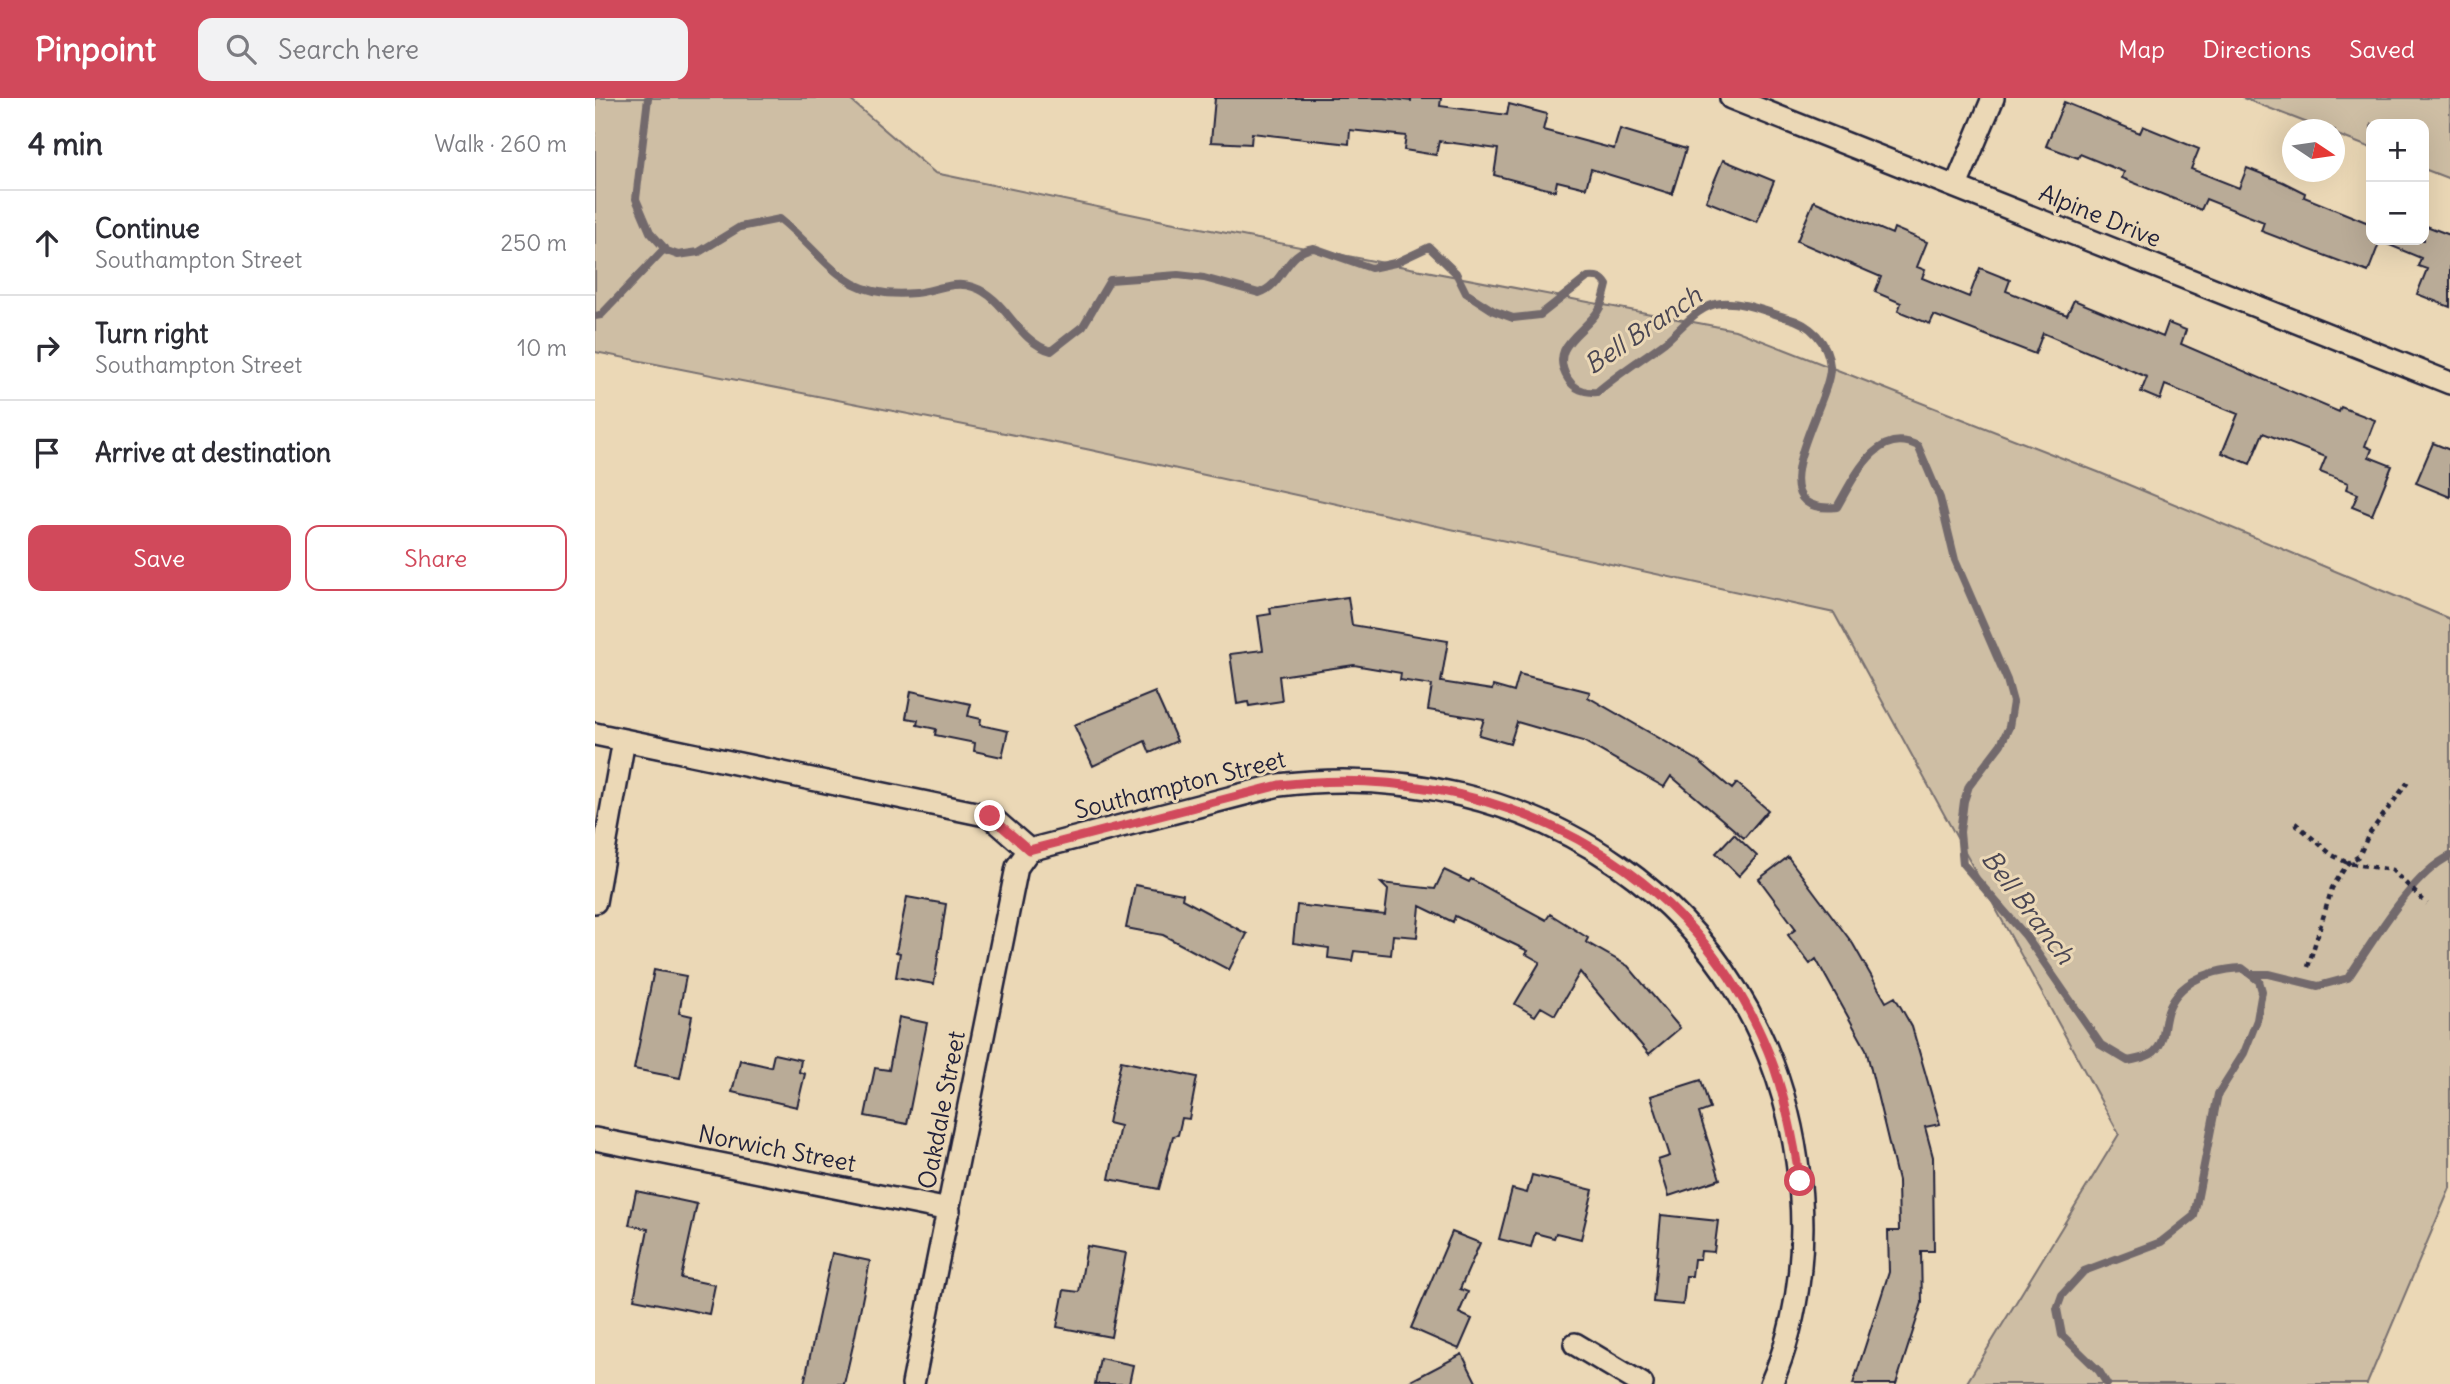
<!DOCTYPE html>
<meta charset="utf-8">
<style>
body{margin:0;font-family:Delius,sans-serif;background:#f2f2f3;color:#2b2b33}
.controls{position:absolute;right:21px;top:21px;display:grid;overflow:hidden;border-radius:14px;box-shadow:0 7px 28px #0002}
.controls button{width:63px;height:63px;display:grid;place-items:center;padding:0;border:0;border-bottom:2px solid #e1e1e2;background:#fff;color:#2b2b33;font:35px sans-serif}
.compass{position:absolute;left:1687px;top:21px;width:63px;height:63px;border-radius:50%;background:#fff;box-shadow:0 7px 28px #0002;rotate:103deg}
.stop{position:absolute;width:21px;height:21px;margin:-16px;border:5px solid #d1495b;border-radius:50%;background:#fff}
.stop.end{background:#d1495b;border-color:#fff;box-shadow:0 2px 7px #0008}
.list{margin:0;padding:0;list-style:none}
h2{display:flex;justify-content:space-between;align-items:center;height:91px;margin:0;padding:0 28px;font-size:30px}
h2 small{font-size:23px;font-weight:400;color:#7c7c81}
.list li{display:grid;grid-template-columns:46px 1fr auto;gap:21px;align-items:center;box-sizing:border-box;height:105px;padding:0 28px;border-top:2px solid #e1e1e2}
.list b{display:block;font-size:26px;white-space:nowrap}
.list p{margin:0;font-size:23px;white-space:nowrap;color:#7c7c81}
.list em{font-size:23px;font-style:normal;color:#7c7c81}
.actions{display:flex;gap:14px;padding:21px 28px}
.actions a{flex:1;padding:16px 0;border:2px solid #d1495b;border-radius:14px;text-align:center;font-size:24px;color:#d1495b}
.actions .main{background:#d1495b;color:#fff}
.icon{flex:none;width:38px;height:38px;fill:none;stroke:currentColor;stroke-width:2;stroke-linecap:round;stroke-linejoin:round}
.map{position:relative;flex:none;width:1855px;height:1286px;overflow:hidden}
header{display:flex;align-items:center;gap:42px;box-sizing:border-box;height:98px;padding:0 35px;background:#d1495b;color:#fff}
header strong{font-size:33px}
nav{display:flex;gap:38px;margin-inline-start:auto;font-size:24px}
.search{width:490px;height:63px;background:#f2f2f3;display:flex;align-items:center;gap:18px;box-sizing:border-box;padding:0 24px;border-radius:14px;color:#7c7c81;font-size:26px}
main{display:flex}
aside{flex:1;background:#fff}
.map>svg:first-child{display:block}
</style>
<header>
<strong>Pinpoint</strong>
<div class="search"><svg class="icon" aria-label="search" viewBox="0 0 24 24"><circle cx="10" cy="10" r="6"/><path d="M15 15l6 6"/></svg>Search here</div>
<nav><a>Map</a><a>Directions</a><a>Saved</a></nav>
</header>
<main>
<aside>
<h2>4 min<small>Walk · 260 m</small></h2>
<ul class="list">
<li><svg class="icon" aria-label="ahead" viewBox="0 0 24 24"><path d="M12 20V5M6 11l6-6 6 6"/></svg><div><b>Continue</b><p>Southampton Street</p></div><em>250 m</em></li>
<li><svg class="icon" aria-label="right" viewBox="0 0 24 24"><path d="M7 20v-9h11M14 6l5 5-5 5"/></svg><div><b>Turn right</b><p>Southampton Street</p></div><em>10 m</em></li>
<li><svg class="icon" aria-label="arrive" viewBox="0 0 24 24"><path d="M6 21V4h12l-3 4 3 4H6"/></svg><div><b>Arrive at destination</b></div></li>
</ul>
<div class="actions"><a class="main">Save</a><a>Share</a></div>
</aside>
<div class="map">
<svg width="1855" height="1286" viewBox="0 0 1855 1286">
<rect width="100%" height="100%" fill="#ebd8b6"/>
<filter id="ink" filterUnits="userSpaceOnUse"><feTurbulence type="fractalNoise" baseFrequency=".0143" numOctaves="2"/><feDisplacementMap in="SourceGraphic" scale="14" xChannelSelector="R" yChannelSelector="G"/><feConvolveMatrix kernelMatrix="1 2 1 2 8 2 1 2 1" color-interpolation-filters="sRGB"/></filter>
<g filter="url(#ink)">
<path fill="#cebea4" stroke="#787070" stroke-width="2" d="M 0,0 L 253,0 L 340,75 L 569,123 L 1140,232 L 1503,374 L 1855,521 L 1855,1090 L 1772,1286 L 1371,1286 L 1524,1036 L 1239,515 L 491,351 L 0,254 Z
M 1648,0 L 1855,0 L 1855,81 L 1829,71 L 1829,26 L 1776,26 L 1776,50 L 1740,36 L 1740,32 L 1728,31 Z"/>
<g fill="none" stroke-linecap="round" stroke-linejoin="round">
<path stroke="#72696c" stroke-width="8" d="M 53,0 L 41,101 L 55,134 L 72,153 L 83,157 L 104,154 L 145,129 L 185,121 C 235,162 247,202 320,195 C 339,193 360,182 378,189 C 412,200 421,243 456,253 L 488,228 L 515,182 L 583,177 L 609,180 L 664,195 C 690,186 690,153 719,150 L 776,170 L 800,165 L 834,149 L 861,175 L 871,195 L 899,213 L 918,220 L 945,217 L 993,179 C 1002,178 1007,179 1012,187 C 1010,195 1008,206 1003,213 C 988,236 953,248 973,281 C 979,291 990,295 1002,294 C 1023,276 1047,261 1070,244 C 1086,231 1103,207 1126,205 C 1148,203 1172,214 1193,220 C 1216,226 1233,244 1235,268 C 1238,302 1155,418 1242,409 C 1259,380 1282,327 1323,348 L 1345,400 L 1360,462 L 1412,582 L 1418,604 L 1414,629 L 1406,646 L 1374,688 L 1369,703 L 1365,734 L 1368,766 L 1430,837 L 1506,947 L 1533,963 C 1542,961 1552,960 1559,954 C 1568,946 1568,936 1570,925 C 1575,886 1612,872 1647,870 L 1664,883 L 1667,893 L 1662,922 L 1649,955 L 1623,996 L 1599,1118 L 1566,1144 L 1489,1173 L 1467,1197 L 1462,1211 L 1467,1237 L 1504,1273 L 1512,1286
M 0,218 L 6,217 L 70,150
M 1658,876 L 1674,876 L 1723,888 L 1753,880 C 1777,845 1817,776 1855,758"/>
</g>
<path fill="#b9ab97" stroke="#22223b" stroke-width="2" d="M 620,0 L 789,0 L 816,3 L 816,0 L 846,0 L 845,8 L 912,17 L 914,6 L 952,16 L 948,32 L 1019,51 L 1025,31 L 1091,51 L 1077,96 L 996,71 L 991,90 L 962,83 L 960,93 L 899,77 L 903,51 L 844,43 L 841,57 L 809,52 L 811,38 L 755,32 L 754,46 L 657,35 L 656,46 L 616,44 Z
M 1469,4 L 1545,35 L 1548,28 L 1604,51 L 1596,71 L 1644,90 L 1652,70 L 1688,84 L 1710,95 L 1709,99 L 1776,126 L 1776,142 L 1829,142 L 1829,127 L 1855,137 L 1855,209 L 1822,196 L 1832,171 L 1823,168 L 1826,160 L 1785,143 L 1773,174 L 1666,133 L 1669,124 L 1611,101 L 1606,112 L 1527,80 L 1529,74 L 1485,56 L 1483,60 L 1451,48 Z
M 1128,62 L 1179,83 L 1162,124 L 1111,103 Z
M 1219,103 L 1297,136 L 1299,130 L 1332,144 L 1322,169 L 1330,172 L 1327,180 L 1374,199 L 1385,170 L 1415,182 L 1411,193 L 1472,217 L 1479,202 L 1568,239 L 1573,225 L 1591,232 L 1586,246 L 1744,314 L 1746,309 L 1780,322 L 1770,348 L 1777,351 L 1774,359 L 1797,368 L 1777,417 L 1757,409 L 1763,396 L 1751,391 L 1753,385 L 1725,374 L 1731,359 L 1668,335 L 1655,366 L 1627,355 L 1643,316 L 1570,287 L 1565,302 L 1546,294 L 1552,279 L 1448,235 L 1440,256 L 1339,217 L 1335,226 L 1303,213 L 1306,205 L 1280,194 L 1286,179 L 1202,143 Z
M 1838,345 L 1855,352 L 1855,399 L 1821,385 Z
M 753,499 L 757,527 L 853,543 L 846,584 L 897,592 L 898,588 L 919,594 L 924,576 L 995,594 L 993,599 L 1104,663 L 1137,691 L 1142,685 L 1173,712 L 1149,740 L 1076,678 L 1069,689 L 988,643 L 922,624 L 915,646 L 884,637 L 889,621 L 833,612 L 837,587 L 805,582 L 806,575 L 759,567 L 684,578 L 687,603 L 654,608 L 653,604 L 642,606 L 635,556 L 668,552 L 663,518 L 676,516 L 675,510 Z
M 316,593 L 376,606 L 373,618 L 386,621 L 385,627 L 413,633 L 407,659 L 379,653 L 380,645 L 340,637 L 341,631 L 322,627 L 323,622 L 311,620 Z
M 560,594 L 582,643 L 555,655 L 550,643 L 498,668 L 479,627 Z
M 1139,736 L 1162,758 L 1144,778 L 1121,755 Z
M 1193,759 L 1258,846 L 1291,904 L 1300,899 L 1317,929 L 1345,1026 L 1330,1029 L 1338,1059 L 1339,1153 L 1326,1153 L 1327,1205 L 1301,1286 L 1258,1286 L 1294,1174 L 1293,1133 L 1304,1133 L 1303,1083 L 1271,951 L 1221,861 L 1215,866 L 1193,837 L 1201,831 L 1164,781 Z
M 849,772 L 874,784 L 876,781 L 951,822 L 955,816 L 993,840 L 991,844 L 1033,868 L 1085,930 L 1054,956 L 985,874 L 960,917 L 946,909 L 940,918 L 920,906 L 945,864 L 931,856 L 933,853 L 860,818 L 858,824 L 825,808 L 822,839 L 798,837 L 796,857 L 759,853 L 757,863 L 733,860 L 734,850 L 698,845 L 702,807 L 790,817 L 793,792 L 786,785 L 840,791 Z
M 540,787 L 588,796 L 587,801 L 652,836 L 634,872 L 568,837 L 531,830 Z
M 312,799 L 351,806 L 339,886 L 301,879 L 305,855 L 301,854 Z
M 59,872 L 91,878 L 84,915 L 97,918 L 85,980 L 39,971 Z
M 304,919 L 332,925 L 312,1026 L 270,1018 L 280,970 L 294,972 Z
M 179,956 L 206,962 L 204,974 L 210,976 L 202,1009 L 137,994 L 145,962 L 176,969 Z
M 526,963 L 602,979 L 594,1021 L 587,1020 L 583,1037 L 578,1038 L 564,1091 L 514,1081 L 525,1028 L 513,1025 Z
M 1106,982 L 1115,1011 L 1104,1015 L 1125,1081 L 1074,1098 L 1063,1062 L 1075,1058 L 1056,998 Z
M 937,1077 L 998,1092 L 986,1141 L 961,1135 L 959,1140 L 940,1135 L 936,1149 L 904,1141 L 917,1091 L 932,1095 Z
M 41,1093 L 102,1106 L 86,1180 L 120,1187 L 114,1216 L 39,1201 L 53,1131 L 34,1127 Z
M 1066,1117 L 1123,1123 L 1119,1154 L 1106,1153 L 1105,1161 L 1099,1161 L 1097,1178 L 1091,1178 L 1088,1207 L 1058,1204 Z
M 857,1134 L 885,1145 L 865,1191 L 873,1194 L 864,1215 L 877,1221 L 864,1251 L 816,1230 Z
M 492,1148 L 531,1155 L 516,1239 L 462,1229 L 469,1192 L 484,1194 Z
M 237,1155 L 275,1163 L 259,1243 L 249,1286 L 209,1286 Z
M 867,1256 L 882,1286 L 810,1286 Z
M 505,1260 L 538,1267 L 534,1286 L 500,1286 Z"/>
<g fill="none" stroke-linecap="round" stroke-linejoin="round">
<g stroke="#22223b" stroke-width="26">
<path id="street" d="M 1136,0 L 1855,285
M 1361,88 L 1398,0
M 0,636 L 395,718 L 434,752 L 684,687 C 935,657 1165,805 1202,1063 C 1213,1137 1206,1217 1176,1286
M 0,804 L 29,642
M 0,1041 L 354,1112
M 980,1246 L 1047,1286
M 318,1286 L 422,769 L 434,752"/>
</g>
<path stroke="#22223b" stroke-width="4.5" stroke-dasharray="5 5" stroke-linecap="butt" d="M 1700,725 L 1737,757 L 1753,765 L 1797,772 L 1832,806
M 1713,869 L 1737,790 L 1753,765 L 1764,758 L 1774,736 L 1813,684"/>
<use href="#street" stroke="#ebd8b6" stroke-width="21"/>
</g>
</g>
<g fill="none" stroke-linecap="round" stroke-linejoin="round" filter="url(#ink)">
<path stroke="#d1495b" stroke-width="9" d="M 395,718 L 434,752 L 684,687 C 895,662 1105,763 1179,969 C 1192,1007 1199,1044 1205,1083"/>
</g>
<g text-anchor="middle" stroke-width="6" stroke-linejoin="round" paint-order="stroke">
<g font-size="24" fill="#22223b" stroke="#ebd8b6">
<text transform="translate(1505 118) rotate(22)" y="8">Alpine Drive</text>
<text transform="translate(585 687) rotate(-14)" y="8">Southampton Street</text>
<text transform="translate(347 1012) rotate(-79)" y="8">Oakdale Street</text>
<text transform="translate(182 1051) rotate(11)" y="8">Norwich Street</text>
</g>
<g font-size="26" font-style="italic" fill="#4a4653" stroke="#ebd8b6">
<text transform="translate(1048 232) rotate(-34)" y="9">Bell Branch</text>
<text transform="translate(1433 809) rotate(53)" y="9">Bell Branch</text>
</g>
</g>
</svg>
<div class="controls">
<button>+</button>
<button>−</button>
</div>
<svg class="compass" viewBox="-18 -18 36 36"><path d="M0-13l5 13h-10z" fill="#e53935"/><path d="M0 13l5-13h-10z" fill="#7c7c81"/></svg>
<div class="stop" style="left:1205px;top:1083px"></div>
<div class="stop end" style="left:395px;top:718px"></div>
</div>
</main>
